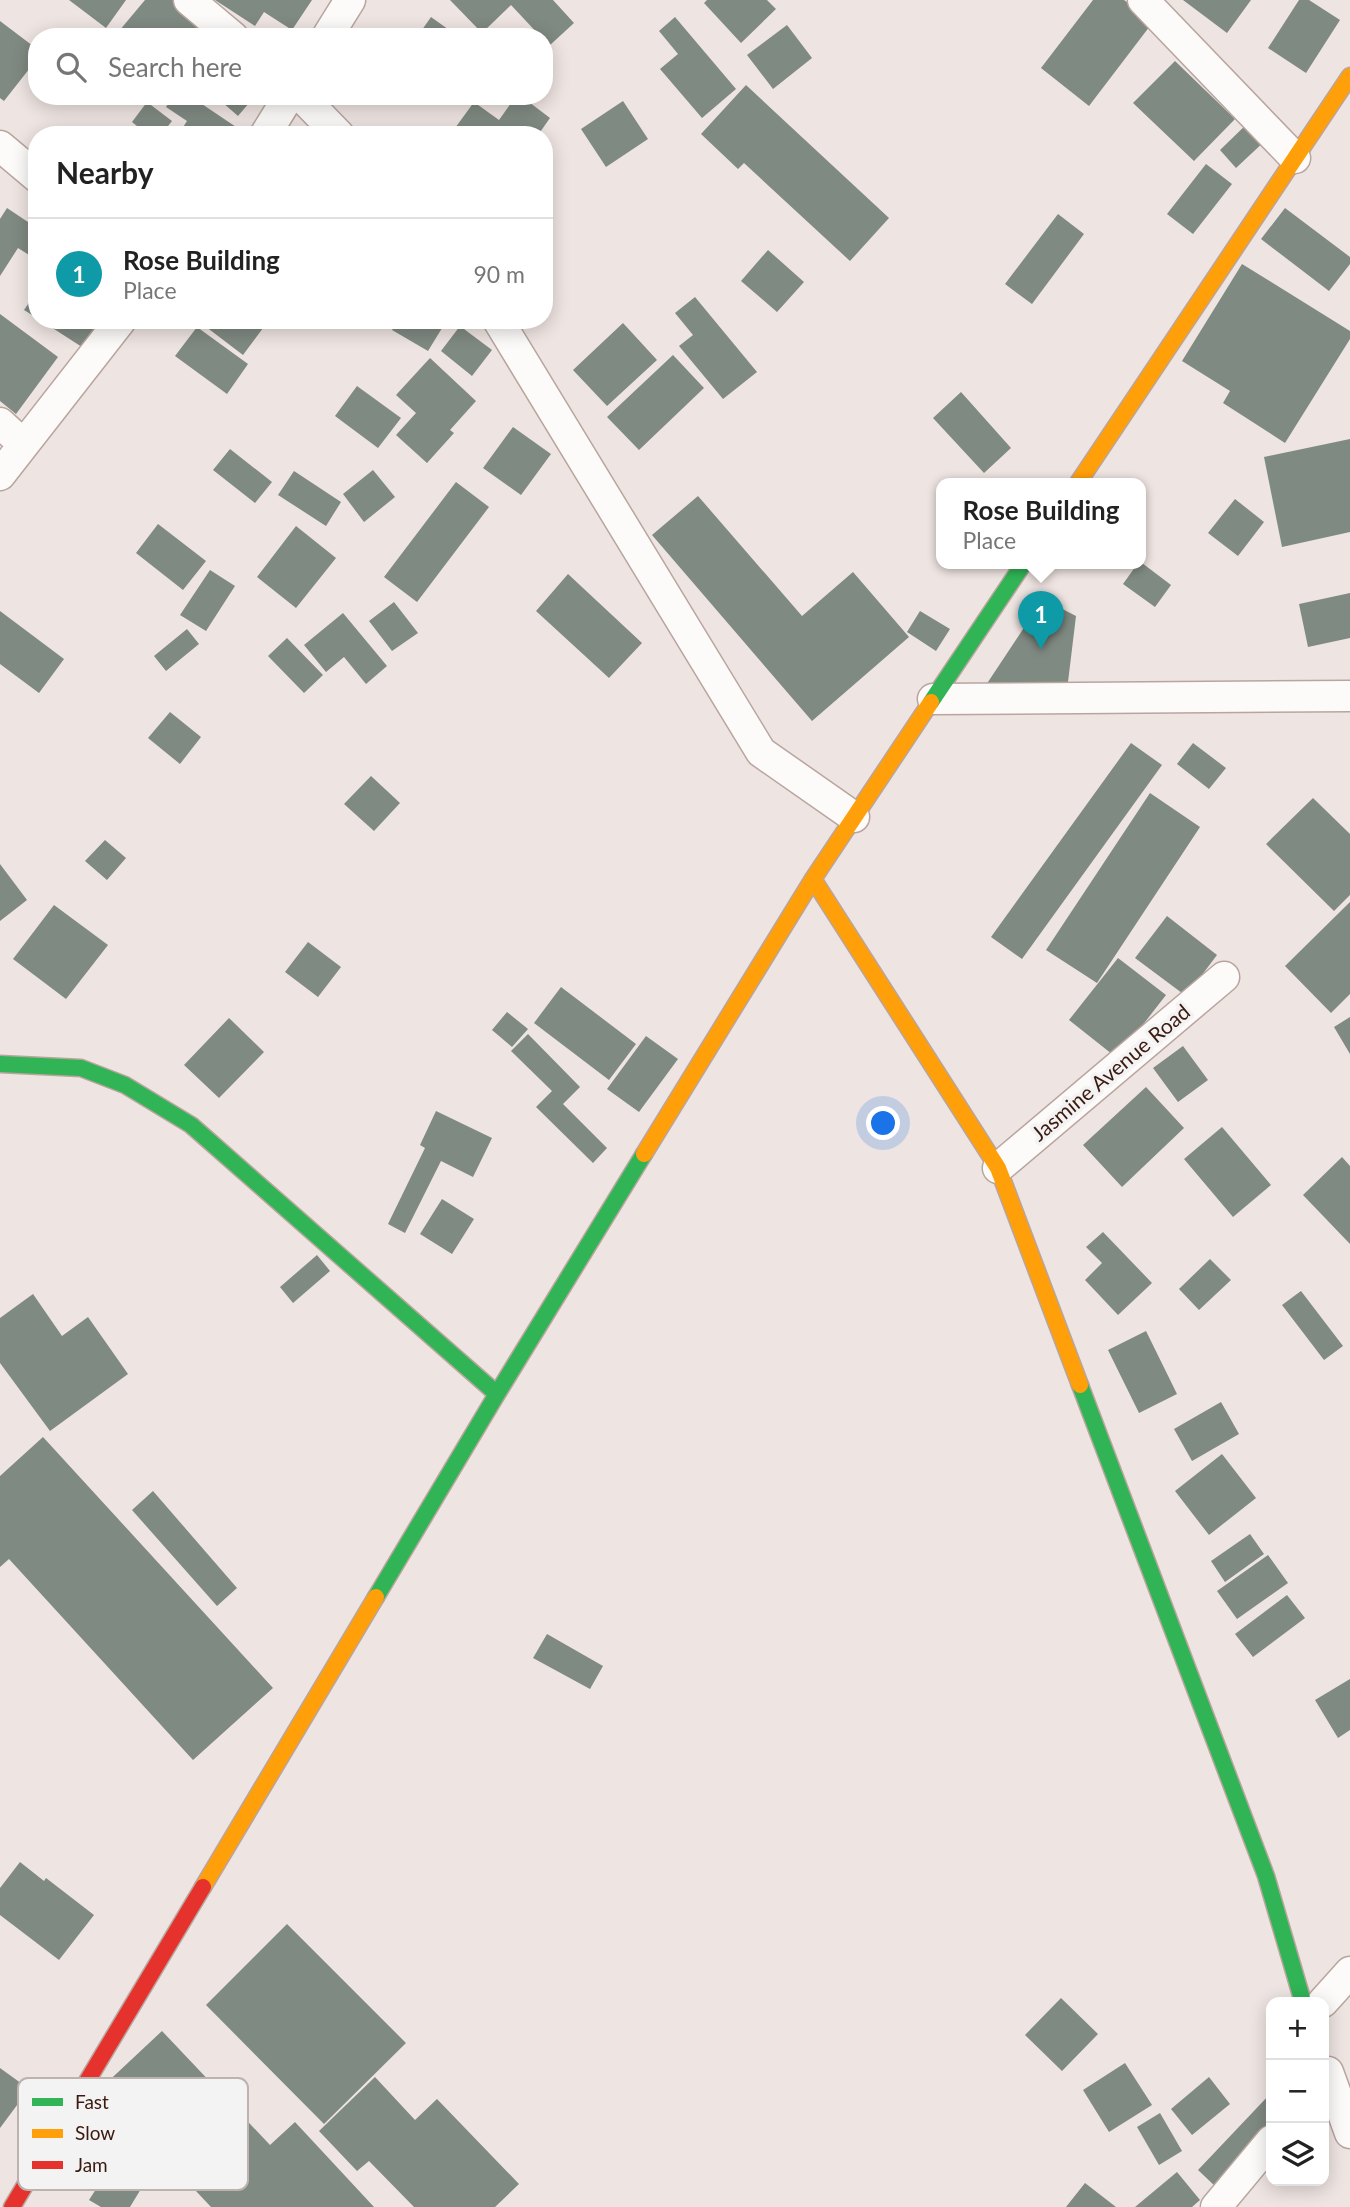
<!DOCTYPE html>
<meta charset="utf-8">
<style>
body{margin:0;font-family:Lato,sans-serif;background:#f2f2f2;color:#222}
.controls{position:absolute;right:21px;bottom:21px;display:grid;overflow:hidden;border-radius:14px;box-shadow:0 4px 18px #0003}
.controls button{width:63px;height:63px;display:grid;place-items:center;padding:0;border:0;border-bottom:2px solid #e0e0e0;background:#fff;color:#222;font:35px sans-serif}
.you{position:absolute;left:884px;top:1124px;width:24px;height:24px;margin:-18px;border:5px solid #fff;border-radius:50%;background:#1a73e8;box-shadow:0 0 0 10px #1a73e833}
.badge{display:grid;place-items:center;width:46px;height:46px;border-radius:50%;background:#7c3aed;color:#fff;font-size:23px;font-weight:700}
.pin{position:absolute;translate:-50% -58px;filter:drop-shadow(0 2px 4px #0008)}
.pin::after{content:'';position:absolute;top:37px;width:24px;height:21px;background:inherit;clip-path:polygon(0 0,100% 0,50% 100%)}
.popup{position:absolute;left:936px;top:478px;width:210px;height:91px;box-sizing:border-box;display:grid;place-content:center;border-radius:14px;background:#fff;filter:drop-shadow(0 2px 5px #0005);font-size:23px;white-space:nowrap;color:#767676}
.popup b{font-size:26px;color:#222}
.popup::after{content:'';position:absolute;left:50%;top:100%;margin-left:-14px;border:14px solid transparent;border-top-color:#fff}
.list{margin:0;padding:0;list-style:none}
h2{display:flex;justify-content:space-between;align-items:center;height:91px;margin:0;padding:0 28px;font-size:30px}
h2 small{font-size:23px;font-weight:400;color:#767676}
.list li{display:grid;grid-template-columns:46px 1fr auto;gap:21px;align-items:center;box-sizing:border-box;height:112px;padding:0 28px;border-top:2px solid #e0e0e0}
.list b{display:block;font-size:26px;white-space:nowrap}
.list p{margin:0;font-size:23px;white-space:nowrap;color:#767676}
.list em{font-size:23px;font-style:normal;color:#767676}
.icon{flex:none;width:38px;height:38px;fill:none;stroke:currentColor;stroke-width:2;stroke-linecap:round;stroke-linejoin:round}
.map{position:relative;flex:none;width:1350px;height:2207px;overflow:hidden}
.search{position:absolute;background:#fff;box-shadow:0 4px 18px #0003;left:28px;top:28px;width:525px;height:77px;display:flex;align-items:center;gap:18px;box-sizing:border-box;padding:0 24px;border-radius:28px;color:#767676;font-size:26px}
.panel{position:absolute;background:#fff;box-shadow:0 4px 18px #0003;left:28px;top:126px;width:525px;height:203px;border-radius:28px}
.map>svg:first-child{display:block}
</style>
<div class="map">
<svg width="1350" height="2207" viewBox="0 0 1350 2207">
<rect width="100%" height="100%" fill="#eee4e1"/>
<path fill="#7f8a82" d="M 69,0 L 126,0 L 106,28 Z
M 145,0 L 177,0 L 221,37 L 114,37 Z
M 215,0 L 312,0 L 292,30 L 264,12 L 255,26 Z
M 450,0 L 553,0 L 574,23 L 549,46 L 544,41 L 544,37 L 541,37 L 511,5 L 482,33 Z
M 707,0 L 767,0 L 776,9 L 741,43 L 704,3 Z
M 1093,0 L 1124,0 L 1153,22 L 1089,106 L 1041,68 Z
M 1183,0 L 1251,0 L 1227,33 Z
M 1299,0 L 1309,0 L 1340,20 L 1306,73 L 1268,48 Z
M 431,17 L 459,37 L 417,37 Z
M 675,17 L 736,89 L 702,118 L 660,69 L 678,54 L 659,31 Z
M 0,21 L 37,49 L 37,59 L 4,101 L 0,98 Z
M 787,25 L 812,58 L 773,89 L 747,55 Z
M 1175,61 L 1235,119 L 1194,161 L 1133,103 Z
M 746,85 L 889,218 L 850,261 L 744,163 L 738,169 L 701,134 Z
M 173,96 L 190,96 L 248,135 L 178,135 L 187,121 L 166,107 Z
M 215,96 L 255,96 L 238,116 Z
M 516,96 L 521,96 L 550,118 L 538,135 L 450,135 L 474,102 L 499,120 Z
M 623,101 L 648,139 L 606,167 L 581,129 Z
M 147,102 L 172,121 L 161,135 L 148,135 L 132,122 Z
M 1250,121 L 1267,139 L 1236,168 L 1220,150 Z
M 1206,164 L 1232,184 L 1193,234 L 1167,214 Z
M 7,208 L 37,228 L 37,260 L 18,248 L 0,276 L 0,219 Z
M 1285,208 L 1350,257 L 1350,264 L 1329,291 L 1261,239 Z
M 1058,214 L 1084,234 L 1032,304 L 1005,284 Z
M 768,250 L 804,282 L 777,312 L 741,281 Z
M 1242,264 L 1350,331 L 1350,339 L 1285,443 L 1223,403 L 1230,391 L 1182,361 Z
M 37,291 L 37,318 L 24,310 Z
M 695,297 L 757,372 L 723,399 L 679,346 L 693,335 L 675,313 Z
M 0,314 L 58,357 L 16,414 L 0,401 Z
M 40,320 L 100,320 L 82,347 Z
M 197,320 L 261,320 L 266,324 L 243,355 Z
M 398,320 L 447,320 L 428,351 L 392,330 Z
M 623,323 L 657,360 L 607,406 L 573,370 Z
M 460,326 L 492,350 L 472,376 L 441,351 Z
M 197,327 L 248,364 L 227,394 L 175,356 Z
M 673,355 L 704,388 L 639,450 L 607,417 Z
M 430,358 L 476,401 L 450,430 L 454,433 L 427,463 L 396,435 L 416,413 L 396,395 Z
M 357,386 L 401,418 L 378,448 L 335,416 Z
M 961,392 L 1011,448 L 984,473 L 933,418 Z
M 513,427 L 551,454 L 521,495 L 483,468 Z
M 1350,439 L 1350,532 L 1282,547 L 1264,457 Z
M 230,449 L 272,482 L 255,503 L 213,470 Z
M 373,470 L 395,497 L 364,522 L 343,494 Z
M 294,471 L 341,502 L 326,526 L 278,495 Z
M 456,482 L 489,507 L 417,602 L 384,577 Z
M 698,496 L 802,616 L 853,572 L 909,637 L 812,721 L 652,535 Z
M 1235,499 L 1264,522 L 1238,556 L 1208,533 Z
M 158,524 L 206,561 L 183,590 L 136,553 Z
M 296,526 L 336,558 L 296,608 L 257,577 Z
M 1138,563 L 1142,563 L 1171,585 L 1155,607 L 1123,584 Z
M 210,570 L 235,586 L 206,631 L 180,615 Z
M 568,574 L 642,643 L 609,678 L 536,611 Z
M 1350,593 L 1350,638 L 1308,647 L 1299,604 Z
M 1043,599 L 1076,616 L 1068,682 L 984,688 Z
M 394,602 L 418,633 L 392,651 L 369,621 Z
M 0,611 L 64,659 L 39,693 L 0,664 Z
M 920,611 L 950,629 L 936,651 L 907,632 Z
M 343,613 L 387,666 L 366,684 L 344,657 L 326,672 L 304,645 Z
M 187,629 L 199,644 L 166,671 L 154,656 Z
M 287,638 L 323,675 L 304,693 L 268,656 Z
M 170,712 L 201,737 L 180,764 L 148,738 Z
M 1131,743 L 1162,765 L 1022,959 L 991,937 Z
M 1193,743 L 1226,768 L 1209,789 L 1177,764 Z
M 371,776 L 400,803 L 374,831 L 344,804 Z
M 1150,793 L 1200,827 L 1097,983 L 1046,950 Z
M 1313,798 L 1350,834 L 1350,895 L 1334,911 L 1266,844 Z
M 105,840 L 126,858 L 107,880 L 85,861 Z
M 0,864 L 27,900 L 0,921 Z
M 1350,902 L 1350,994 L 1331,1013 L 1285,966 Z
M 54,905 L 108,945 L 66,999 L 13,959 Z
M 1167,916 L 1217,955 L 1186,996 L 1135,958 Z
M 308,942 L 341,967 L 318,997 L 285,972 Z
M 1118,958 L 1166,995 L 1117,1058 L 1069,1020 Z
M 561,987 L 636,1044 L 609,1080 L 534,1023 Z
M 507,1012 L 528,1029 L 512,1047 L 492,1030 Z
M 1350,1017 L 1350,1054 L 1334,1027 Z
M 229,1018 L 264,1052 L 219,1098 L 184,1065 Z
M 528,1034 L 580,1087 L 563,1104 L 607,1148 L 593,1163 L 536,1107 L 552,1091 L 511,1051 Z
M 646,1036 L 678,1059 L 639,1112 L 607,1089 Z
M 1183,1046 L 1208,1080 L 1178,1102 L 1153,1068 Z
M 1146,1087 L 1184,1128 L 1122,1187 L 1083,1145 Z
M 436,1111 L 492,1138 L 473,1177 L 441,1161 L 405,1233 L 388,1224 L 425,1148 L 420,1145 Z
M 1222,1127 L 1271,1185 L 1233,1217 L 1184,1159 Z
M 1342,1157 L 1350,1166 L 1350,1244 L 1303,1195 Z
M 442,1199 L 474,1219 L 452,1254 L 420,1234 Z
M 1103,1232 L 1152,1283 L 1118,1315 L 1085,1280 L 1102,1263 L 1086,1247 Z
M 317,1255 L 330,1271 L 293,1303 L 280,1287 Z
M 1210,1259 L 1231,1280 L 1199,1310 L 1179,1289 Z
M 1301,1291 L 1343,1346 L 1324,1360 L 1282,1305 Z
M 33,1294 L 62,1336 L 88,1317 L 128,1374 L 50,1431 L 0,1363 L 0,1318 Z
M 1146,1331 L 1177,1394 L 1139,1413 L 1108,1350 Z
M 1221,1402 L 1239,1434 L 1192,1461 L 1174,1429 Z
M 43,1437 L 273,1688 L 193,1760 L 9,1559 L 0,1567 L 0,1476 Z
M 1222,1454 L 1256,1498 L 1209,1535 L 1175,1491 Z
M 153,1491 L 237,1588 L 217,1606 L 132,1510 Z
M 1250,1534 L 1264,1554 L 1225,1582 L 1211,1561 Z
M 1268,1555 L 1288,1583 L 1237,1619 L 1217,1591 Z
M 1287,1595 L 1305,1618 L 1253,1657 L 1235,1634 Z
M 547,1634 L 603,1666 L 590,1689 L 533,1658 Z
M 1350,1679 L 1350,1730 L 1338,1738 L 1315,1700 Z
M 20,1862 L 44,1881 L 46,1878 L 94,1915 L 59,1960 L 0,1915 L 0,1888 Z
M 287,1924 L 406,2043 L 324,2124 L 206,2005 Z
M 1061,1998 L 1098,2034 L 1062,2071 L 1025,2035 Z
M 162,2031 L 270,2145 L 295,2122 L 374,2207 L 211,2207 L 100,2089 Z
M 1125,2063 L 1152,2105 L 1109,2132 L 1083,2090 Z
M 0,2068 L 29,2089 L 0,2128 Z
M 375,2077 L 415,2120 L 437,2099 L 519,2184 L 495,2207 L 414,2207 L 369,2161 L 357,2171 L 319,2131 Z
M 1209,2077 L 1230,2104 L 1192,2135 L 1171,2109 Z
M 1271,2093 L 1271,2130 L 1216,2187 L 1198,2170 Z
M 1160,2113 L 1182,2151 L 1159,2165 L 1137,2127 Z
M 118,2155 L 150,2174 L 130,2207 L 101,2207 L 89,2200 Z
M 1177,2172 L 1200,2200 L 1192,2207 L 1135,2207 Z
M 1085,2183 L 1116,2207 L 1066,2207 Z"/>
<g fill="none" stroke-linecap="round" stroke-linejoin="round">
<g stroke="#b9a59e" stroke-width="33">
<path id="street" d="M 189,0 L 233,37
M 1143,0 L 1295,158
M 327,37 L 350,0
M 301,96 L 339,135
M 265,135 L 289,96
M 0,146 L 37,177
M 498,320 L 761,752 L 854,817
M 0,423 L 23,444
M 0,475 L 121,320
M 933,699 L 1350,696
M 998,1168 L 1224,977
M 1323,2002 L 1350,1972
M 1328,2072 L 1350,2133
M 1216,2207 L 1271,2141"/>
</g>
<g stroke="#b9a59e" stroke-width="19">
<path id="fast" d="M 931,702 L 1024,563
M 0,1064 L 81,1068 L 125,1085 L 191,1125 L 497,1394
M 1080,1385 L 1266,1876 L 1303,2002
M 376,1597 L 497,1394 L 644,1154"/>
</g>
<g stroke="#b9a59e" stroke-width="19">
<path id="slow" d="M 1078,483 L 1350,76
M 813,879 L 998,1168 L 1080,1385
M 644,1154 L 813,879 L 931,702
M 203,1887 L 376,1597"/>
</g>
<g stroke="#b9a59e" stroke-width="19">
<path id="jam" d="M 12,2207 L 203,1887"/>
</g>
<use href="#street" stroke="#fcfbfa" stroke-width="30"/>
<use href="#fast" stroke="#30b455" stroke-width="16"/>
<use href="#slow" stroke="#ff9f0a" stroke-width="16"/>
<use href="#jam" stroke="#e5322d" stroke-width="16"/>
</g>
<g text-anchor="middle" stroke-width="7" stroke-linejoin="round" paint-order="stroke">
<g font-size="21" fill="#3b1a0f" stroke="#f3f3f3">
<text transform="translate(1111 1073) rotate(-40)" y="7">Jasmine Avenue Road</text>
</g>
</g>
<rect x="18" y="2078" width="230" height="112" rx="10" fill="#f3f3f3" stroke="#bcb2af" stroke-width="2"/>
<rect x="32" y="2098" width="31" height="8" fill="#30b455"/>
<rect x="32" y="2129" width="31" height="9" fill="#ff9f0a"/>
<rect x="32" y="2161" width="31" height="8" fill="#e5322d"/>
<g font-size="19" fill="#3b1a0f">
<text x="75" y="2109">Fast</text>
<text x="75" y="2140">Slow</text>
<text x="75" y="2172">Jam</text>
</g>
</svg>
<div class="controls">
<button>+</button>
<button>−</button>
<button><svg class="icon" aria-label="layers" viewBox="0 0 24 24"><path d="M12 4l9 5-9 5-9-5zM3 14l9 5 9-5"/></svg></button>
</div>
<div class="you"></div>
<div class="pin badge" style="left:1041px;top:649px;background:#0f9aa8">1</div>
<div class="popup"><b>Rose Building</b>Place</div>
<div class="search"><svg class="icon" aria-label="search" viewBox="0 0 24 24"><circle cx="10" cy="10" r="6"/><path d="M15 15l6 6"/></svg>Search here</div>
<section class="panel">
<h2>Nearby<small></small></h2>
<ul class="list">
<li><span class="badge" style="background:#0f9aa8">1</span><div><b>Rose Building</b><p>Place</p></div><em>90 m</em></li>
</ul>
</section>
</div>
